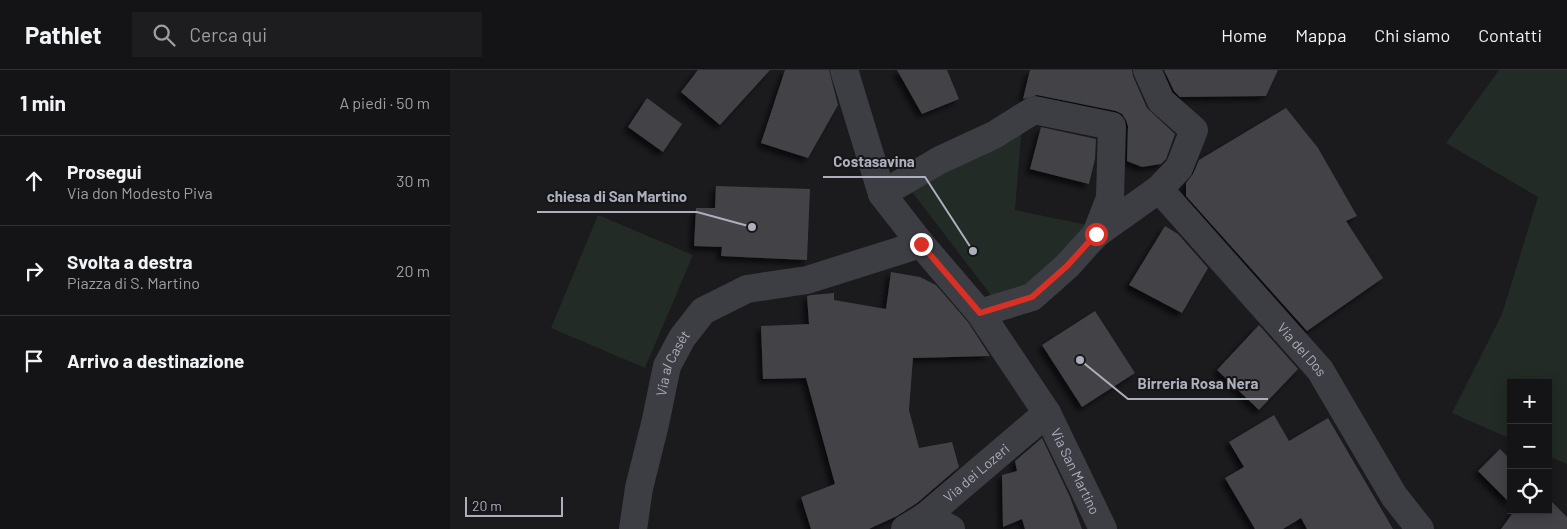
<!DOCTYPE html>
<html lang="it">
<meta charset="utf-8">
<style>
body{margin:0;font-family:Barlow,sans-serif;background:#1d1d1f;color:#f1f3f6}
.controls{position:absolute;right:15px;bottom:15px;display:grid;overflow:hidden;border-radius:0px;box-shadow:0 2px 12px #0003}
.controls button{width:45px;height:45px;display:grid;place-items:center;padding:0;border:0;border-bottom:1px solid #333335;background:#141416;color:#f1f3f6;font:25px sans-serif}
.scale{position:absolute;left:15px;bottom:12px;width:98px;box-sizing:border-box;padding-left:5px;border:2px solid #adafbd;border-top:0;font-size:14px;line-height:18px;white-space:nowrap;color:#adafbd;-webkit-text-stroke:4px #161518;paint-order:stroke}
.stop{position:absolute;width:15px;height:15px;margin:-11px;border:4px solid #d93025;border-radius:50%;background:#fff}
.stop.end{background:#d93025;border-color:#fff;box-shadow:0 1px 5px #0008}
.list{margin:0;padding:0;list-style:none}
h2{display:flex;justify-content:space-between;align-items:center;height:65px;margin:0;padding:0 20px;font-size:21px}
h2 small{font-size:16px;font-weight:400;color:#9d9ea1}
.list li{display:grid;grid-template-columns:32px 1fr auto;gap:15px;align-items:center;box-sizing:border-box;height:90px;padding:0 20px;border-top:1px solid #333335}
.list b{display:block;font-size:19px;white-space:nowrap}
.list p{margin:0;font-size:16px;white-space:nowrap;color:#9d9ea1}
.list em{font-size:16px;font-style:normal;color:#9d9ea1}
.icon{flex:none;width:28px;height:28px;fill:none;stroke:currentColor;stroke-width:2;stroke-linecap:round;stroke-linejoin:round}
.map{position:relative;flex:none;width:1117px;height:459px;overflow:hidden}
header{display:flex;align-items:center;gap:30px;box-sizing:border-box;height:70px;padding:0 25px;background:#141416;border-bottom:1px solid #333335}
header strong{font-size:24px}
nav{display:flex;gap:28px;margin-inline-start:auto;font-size:18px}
.search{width:350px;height:45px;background:#1d1d1f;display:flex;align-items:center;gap:12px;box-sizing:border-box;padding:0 18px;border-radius:0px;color:#9d9ea1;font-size:19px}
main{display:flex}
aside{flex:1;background:#141416}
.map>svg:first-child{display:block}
</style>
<header>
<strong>Pathlet</strong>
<div class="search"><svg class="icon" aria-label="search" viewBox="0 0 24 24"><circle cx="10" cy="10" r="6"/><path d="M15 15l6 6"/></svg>Cerca qui</div>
<nav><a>Home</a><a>Mappa</a><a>Chi siamo</a><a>Contatti</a></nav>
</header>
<main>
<aside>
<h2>1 min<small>A piedi · 50 m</small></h2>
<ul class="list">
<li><svg class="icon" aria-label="ahead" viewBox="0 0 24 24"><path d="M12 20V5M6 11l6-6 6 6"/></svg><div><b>Prosegui</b><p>Via don Modesto Piva</p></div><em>30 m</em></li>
<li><svg class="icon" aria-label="right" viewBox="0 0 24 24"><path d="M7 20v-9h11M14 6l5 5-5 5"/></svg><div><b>Svolta a destra</b><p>Piazza di S. Martino</p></div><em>20 m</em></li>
<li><svg class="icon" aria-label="arrive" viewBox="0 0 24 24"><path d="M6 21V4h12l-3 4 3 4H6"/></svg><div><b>Arrivo a destinazione</b></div></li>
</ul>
</aside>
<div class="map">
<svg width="1117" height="459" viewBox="0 0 1117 459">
<defs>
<filter id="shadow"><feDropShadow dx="-4.5" dy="4.5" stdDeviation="2.5" flood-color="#0009"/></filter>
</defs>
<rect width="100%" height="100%" fill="#1b1a1d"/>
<path fill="#222b25" d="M 1049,0 L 1117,0 L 1117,394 L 1098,386 L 1098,313 L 1061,313 L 1061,369 L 1002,343 L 1052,244 L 1088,127 L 996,73 Z
M 572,55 L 565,140 L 642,156 L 550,237 L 456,114 Z
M 148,145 L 243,185 L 195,298 L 101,258 Z"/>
<path fill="#424247" filter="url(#shadow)" d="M 248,0 L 320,0 L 270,55 L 231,22 Z
M 335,0 L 379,0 L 388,35 L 358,88 L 311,73 Z
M 447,0 L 497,0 L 509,29 L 472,44 Z
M 580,0 L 682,0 L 683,6 L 697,38 L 725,64 L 716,89 L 711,94 L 692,97 L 677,91 L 678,56 L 676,50 L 672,44 L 666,41 L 587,25 L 573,29 Z
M 714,0 L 828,0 L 816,26 L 730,27 L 724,21 Z
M 197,28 L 232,54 L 213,82 L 178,57 Z
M 836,38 L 868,78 L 907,146 L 896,151 L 933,208 L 857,261 L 736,126 L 736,113 L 743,104 L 749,90 Z
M 591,57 L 646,69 L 645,89 L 639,114 L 580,99 Z
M 266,116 L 360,119 L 357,190 L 271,186 L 272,177 L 244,176 L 246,138 L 265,138 Z
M 715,156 L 728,164 L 758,198 L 732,243 L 679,215 Z
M 441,202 L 470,207 L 486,215 L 518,252 L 540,286 L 463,288 L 459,340 L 469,378 L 502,372 L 509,397 L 467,433 L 447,446 L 419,459 L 361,459 L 351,427 L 385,414 L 356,308 L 313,309 L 311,256 L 359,254 L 357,226 L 361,225 L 384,223 L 384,230 L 436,239 Z
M 645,241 L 685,303 L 632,337 L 592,275 Z
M 809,255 L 848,299 L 809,340 L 767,300 Z
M 824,345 L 839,371 L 878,348 L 943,459 L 857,459 L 851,448 L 833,459 L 805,459 L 775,408 L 794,397 L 779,372 Z
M 592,368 L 620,427 L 632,459 L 575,459 L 572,449 L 553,457 L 552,405 L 567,401 L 565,391 Z
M 1050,379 L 1061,390 L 1061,434 L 1028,401 Z
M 1098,428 L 1117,447 L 1117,459 L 1051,459 L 1065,440 L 1098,440 Z"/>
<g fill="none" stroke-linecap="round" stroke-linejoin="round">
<g stroke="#3d3d44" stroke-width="28">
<path id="s1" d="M 394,0 L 432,124 L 471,174 L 530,243 L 597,343 L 653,459"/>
<path id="s2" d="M 709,119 L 870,300 L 944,426 L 970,459"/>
<path d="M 432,124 L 490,90 L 544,65 L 584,40 L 662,56 L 660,128 L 646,164 L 617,196 L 582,227 L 530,243"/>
<path d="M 646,164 L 709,119 L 729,98 L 744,60 L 711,31 L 697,0"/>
<path d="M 476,446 L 501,459"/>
<path id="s3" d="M 183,459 L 189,418 L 205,354 L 217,296 L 232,268 L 253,241 L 297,219 L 357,210 L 471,174"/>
<path id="s4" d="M 455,459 L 476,446 L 597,343"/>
</g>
</g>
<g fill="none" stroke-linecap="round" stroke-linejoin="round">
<path stroke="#d93025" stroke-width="6" d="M 471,174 L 530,243 L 582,227 L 617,196 L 646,164"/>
</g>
<g text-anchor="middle" stroke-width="4" stroke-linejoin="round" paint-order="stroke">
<g font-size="14" fill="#adafbd" stroke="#161518">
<text dy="5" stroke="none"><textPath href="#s2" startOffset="215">Via del Dos</textPath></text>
<text dy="5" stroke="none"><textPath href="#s3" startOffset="171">Via al Casét</textPath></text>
<text dy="5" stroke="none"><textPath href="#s1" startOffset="469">Via San Martino</textPath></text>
<text dy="5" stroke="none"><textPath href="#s4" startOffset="91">Via dei Lozeri</textPath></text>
</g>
</g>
<path fill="none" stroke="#adafbd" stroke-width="2" d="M523 181L475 107H373M302 157L247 142H87M630 290L678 329H818"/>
<g fill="#adafbd" stroke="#161518" stroke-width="2">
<circle cx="523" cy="181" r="5"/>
<circle cx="302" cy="157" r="5"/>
<circle cx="630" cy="290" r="5"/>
</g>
<g font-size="15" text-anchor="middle" font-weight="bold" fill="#adafbd" stroke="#161518" stroke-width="4" stroke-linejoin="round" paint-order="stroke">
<text x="424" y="97">Costasavina</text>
<text x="167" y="132">chiesa di San Martino</text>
<text x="748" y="319">Birreria Rosa Nera</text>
</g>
</svg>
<div class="controls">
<button>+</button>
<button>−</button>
<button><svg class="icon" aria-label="locate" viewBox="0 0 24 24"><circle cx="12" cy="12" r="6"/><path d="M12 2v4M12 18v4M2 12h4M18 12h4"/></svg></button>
</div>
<div class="scale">20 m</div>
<div class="stop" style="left:646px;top:164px"></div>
<div class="stop end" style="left:471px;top:174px"></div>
</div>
</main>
